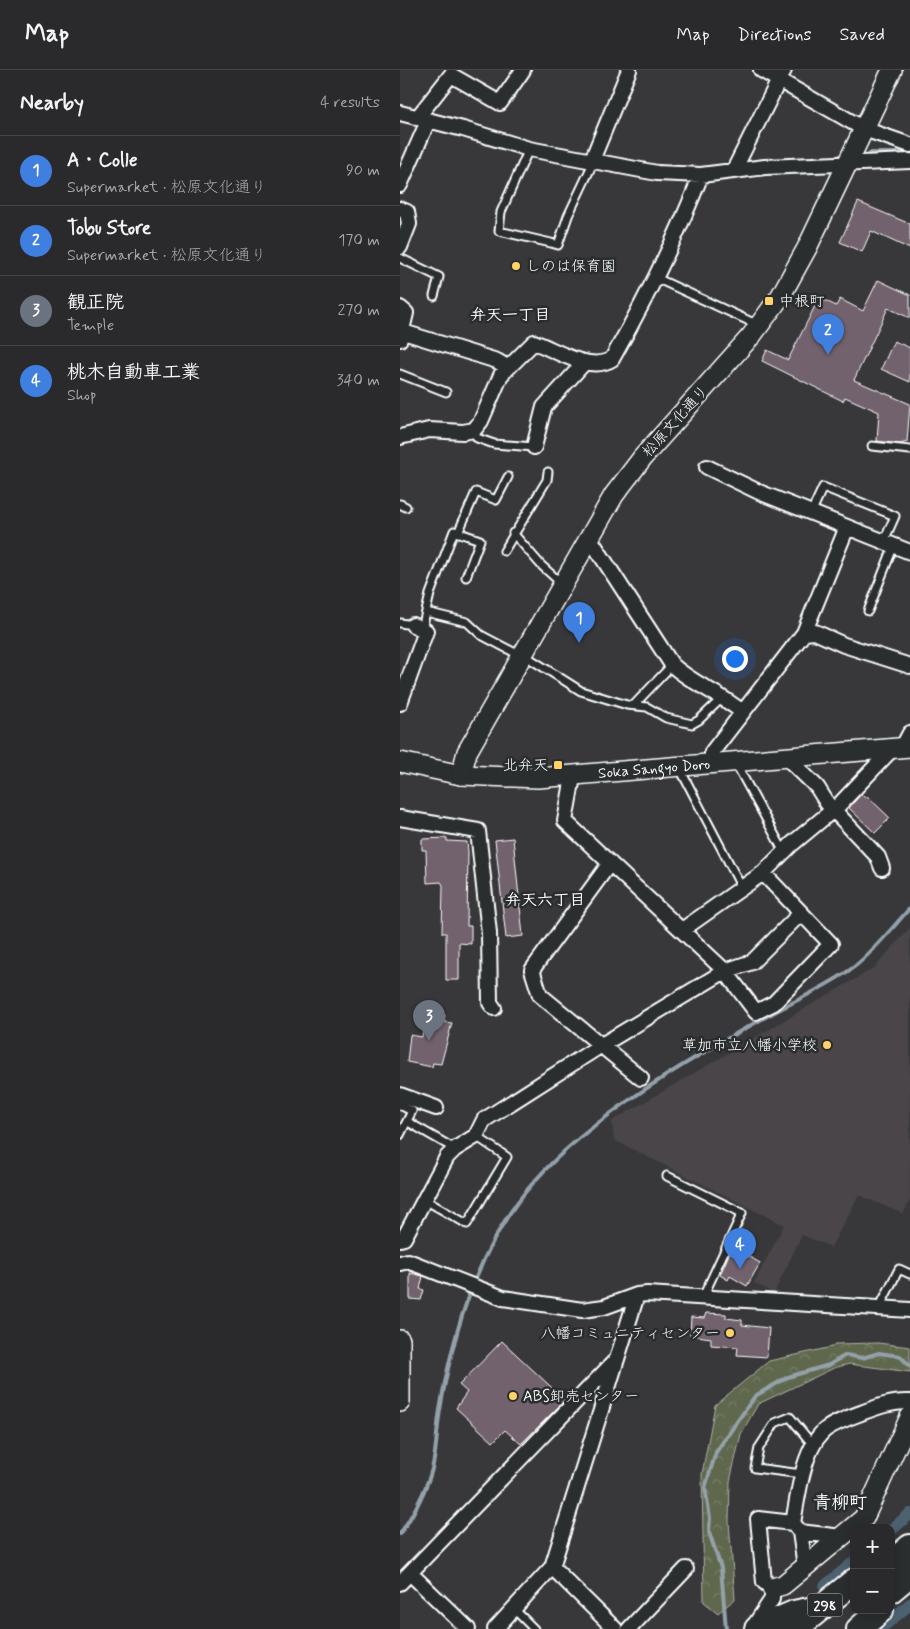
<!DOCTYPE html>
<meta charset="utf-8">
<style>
body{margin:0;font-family:Mynerve,"Klee One",sans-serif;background:#323234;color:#f1f3f6}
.controls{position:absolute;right:15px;bottom:15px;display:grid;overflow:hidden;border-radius:10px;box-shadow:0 2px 12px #0003}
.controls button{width:45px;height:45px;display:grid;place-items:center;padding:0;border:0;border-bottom:1px solid #464648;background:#2a2a2c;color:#f1f3f6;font:25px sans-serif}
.you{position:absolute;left:334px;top:588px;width:18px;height:18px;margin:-12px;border:4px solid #fff;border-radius:50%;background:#1a73e8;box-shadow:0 0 0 8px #1a73e833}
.badge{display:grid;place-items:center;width:32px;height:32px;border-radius:50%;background:#ffd166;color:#fff;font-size:16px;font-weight:700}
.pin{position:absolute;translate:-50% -41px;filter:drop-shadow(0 1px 2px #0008)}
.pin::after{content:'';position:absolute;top:26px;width:18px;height:15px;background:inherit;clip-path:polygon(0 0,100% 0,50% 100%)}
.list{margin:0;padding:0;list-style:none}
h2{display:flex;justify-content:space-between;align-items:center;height:65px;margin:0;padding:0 20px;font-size:21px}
h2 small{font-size:16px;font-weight:400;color:#a5a7a9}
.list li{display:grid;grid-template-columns:32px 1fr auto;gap:15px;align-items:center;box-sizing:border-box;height:70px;padding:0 20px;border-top:1px solid #464648}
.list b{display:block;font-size:19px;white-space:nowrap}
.list p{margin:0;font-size:16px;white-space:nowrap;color:#a5a7a9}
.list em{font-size:16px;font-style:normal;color:#a5a7a9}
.map{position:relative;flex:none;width:510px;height:1559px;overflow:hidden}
header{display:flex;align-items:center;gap:30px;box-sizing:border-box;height:70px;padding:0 25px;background:#2a2a2c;border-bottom:1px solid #464648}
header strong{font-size:24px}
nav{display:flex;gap:28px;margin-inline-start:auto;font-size:18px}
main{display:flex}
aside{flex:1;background:#2a2a2c}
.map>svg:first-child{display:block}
</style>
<header>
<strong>Map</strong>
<nav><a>Map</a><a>Directions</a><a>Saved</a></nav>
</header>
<main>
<aside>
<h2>Nearby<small>4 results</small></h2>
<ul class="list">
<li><span class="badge" style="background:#3f7fe0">1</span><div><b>A・Colle</b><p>Supermarket · 松原文化通り</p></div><em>90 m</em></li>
<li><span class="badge" style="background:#3f7fe0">2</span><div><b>Tobu Store</b><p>Supermarket · 松原文化通り</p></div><em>170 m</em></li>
<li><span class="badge" style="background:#6b7280">3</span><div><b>観正院</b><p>Temple</p></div><em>270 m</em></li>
<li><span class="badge" style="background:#3f7fe0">4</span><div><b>桃木自動車工業</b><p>Shop</p></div><em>340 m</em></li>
</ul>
</aside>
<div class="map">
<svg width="510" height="1559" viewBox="0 0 510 1559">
<defs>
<pattern id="forest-crowns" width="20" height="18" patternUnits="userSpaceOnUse" patternTransform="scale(1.25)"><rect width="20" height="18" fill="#5f674d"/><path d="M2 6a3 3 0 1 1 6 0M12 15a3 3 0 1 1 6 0" fill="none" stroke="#777e68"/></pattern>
</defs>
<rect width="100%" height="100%" fill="#38383b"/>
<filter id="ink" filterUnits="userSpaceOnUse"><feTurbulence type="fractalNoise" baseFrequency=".02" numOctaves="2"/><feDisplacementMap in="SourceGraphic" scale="10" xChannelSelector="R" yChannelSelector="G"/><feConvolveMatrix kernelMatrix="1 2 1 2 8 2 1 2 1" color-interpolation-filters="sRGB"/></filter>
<g filter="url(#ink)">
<path fill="#49454a" d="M 510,858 L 510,1130 L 503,1144 L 459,1125 L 431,1177 L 402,1165 L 374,1223 L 354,1213 L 384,1155 L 214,1070 L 212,1051 L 474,898 Z"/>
<path fill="url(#forest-crowns)" stroke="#afb3a6" d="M 478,1273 L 510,1277 L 510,1302 L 449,1294 L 434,1298 L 358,1334 L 341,1364 L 330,1411 L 329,1452 L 335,1529 L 318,1543 L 304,1532 L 302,1404 L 315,1335 L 369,1291 L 432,1277 L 435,1274 Z"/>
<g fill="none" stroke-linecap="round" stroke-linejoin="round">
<path stroke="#94a1aa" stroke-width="4" d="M 470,83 L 503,83
M 0,1464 C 11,1448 21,1430 28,1411 C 37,1389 36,1363 40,1340 C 53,1261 79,1174 133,1113 C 190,1047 292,988 369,945 C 397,930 428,916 454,897 C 475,880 492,858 510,838
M 326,1559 L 321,1498 L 309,1462 L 310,1448 L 305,1418 L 316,1382 L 355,1326 L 388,1307 L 429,1295 L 446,1285 L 462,1288 L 479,1283 L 500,1286 L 510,1296"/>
<path stroke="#4d6271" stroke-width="12" d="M 491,1460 L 510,1444
M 425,1516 L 454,1492
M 480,1559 L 510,1534"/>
</g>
<path fill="#72626e" stroke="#fff" d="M 458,132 L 510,154 L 510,179 L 471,161 L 462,182 L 440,172 Z
M 478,210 L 510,225 L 510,248 L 488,238 L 454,310 L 510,334 L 507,372 L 500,374 L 477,371 L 479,342 L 445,327 L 443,331 L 362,291 L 367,280 L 388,290 L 415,236 L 420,239 L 424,230 L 436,236 L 440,229 L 463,241 Z
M 494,271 L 510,278 L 510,312 L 481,299 Z
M 461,724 L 465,728 L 467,726 L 490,748 L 475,763 L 449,738 Z
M 47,768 L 47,771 L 67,772 L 68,782 L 67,856 L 71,856 L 71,874 L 59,873 L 59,910 L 46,910 L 46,863 L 42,863 L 43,815 L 41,812 L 27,813 L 26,780 L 22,780 L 22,769 Z
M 113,768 L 123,866 L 106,868 L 95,770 Z
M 26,942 L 45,945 L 44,952 L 52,953 L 41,994 L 33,993 L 32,997 L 7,992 L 10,965 L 22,967 Z
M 330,1182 L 340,1187 L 343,1183 L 360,1193 L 347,1216 L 330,1206 L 328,1210 L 320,1205 Z
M 10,1203 L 23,1206 L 20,1219 L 24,1220 L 21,1230 L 10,1229 Z
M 306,1243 L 326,1244 L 326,1248 L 342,1250 L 342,1255 L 369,1258 L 367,1287 L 337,1285 L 338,1277 L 311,1275 L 311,1268 L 290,1265 L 291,1247 L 304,1248 Z
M 102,1271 L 165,1330 L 121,1374 L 105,1360 L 93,1372 L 56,1338 L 67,1322 L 59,1315 Z"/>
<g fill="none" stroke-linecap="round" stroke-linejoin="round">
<g stroke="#fff" stroke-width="11">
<path id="lane" d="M 129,79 L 101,142 L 99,161 L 151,173 L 158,175 L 168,146 L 194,91
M 0,188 L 39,207 L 34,226
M 256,208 L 358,255
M 0,304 L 46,322
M 74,360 L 77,368 L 94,374 L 134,377
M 472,376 L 510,380
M 0,434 L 6,437
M 411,443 L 423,417 L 495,446 L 484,471
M 58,463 L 76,422 L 96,430 L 108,407
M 113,463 L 141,495 L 162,514
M 104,481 L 147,410 L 148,402
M 468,541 L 494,475
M 26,542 L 67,552 L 81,565 L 121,586
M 0,553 L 13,555
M 22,559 L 30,524 L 54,461 L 80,470 L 66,507
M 124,585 L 181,621 L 227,635 L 247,637 L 266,648 L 292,654 L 299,650 L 322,628
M 234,635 L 272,595
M 335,692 L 384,782
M 280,699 L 342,818
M 0,1035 L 12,1041 L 0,1065
M 8,1052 L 55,1079
M 267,1106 L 342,1143 L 303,1227
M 25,1130 L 67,1154 L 107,1087 L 76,1066
M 479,1238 L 499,1199 L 510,1204
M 402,1404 L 355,1398 L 359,1378 L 375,1353 L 390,1347 L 413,1375
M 114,1539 L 134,1559"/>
</g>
<g stroke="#fff" stroke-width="18">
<path id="street" d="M 361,0 L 464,59 L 510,75
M 0,43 L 63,59 L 129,79 L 257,103 L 301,105 L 365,97 L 510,91
M 17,48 L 51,5 L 100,33 L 123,0
M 192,90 L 229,0
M 334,100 L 384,0
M 0,115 L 28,51
M 0,139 L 7,142 L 9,154 L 0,177
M 0,238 L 6,243 L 0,269
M 0,261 L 97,291 L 107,297
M 0,367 L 29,360 L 63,362 L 74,360 L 81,351 L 101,305 L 134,272 C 156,280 190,303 212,289 C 246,229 276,169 301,105
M 134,377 L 144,337 L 185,292
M 307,397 L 359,422 L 510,482
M 189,467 L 272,595 C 294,615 320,623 342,642
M 404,563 L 415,562 L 444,575 L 510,596
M 0,633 L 26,561 L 13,555
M 502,678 L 510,663
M 387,688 L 417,717 L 427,733 L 478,787 L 482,798
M 312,694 L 312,682 L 404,563 L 447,457
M 173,707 L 165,751 L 325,901 L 356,942 L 374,933 L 431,874 L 363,803
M 0,748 L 78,761 L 89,863 L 90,933 L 94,938
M 210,793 L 132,900 L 140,925 L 241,1008
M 282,860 L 363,803 L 392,774 L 439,735 L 493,678
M 0,1025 L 36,1038
M 0,1169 L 4,1168 L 47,1087 L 55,1079 L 76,1066 L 84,1050 L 200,976 L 325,901 L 352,892 L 400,844
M 0,1193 L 8,1191 L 103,1228 L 182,1240 L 204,1237 L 237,1225 L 247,1224 L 510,1240
M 393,1453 C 398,1426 403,1377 426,1359 C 436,1352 450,1347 461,1343 C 477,1337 493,1331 510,1332
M 400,1462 L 405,1497
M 152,1497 L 215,1559
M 10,1503 L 68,1559
M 0,1513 L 214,1292
M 95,1559 L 152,1497 L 237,1225
M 229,1559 L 286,1499
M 352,1559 L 372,1529 L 372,1518 L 364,1512 L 358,1449 L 393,1453 L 400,1462 L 442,1467"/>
</g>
<g stroke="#fff" stroke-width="22">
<g id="secondary">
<path id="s1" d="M 0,692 L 61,705 L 138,708 L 510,677"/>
<path d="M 61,705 L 67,682 L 214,425 L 243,387 L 352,265 L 380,227 L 407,178 L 492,0"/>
<path d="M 0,1270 L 0,1332"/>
<path d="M 372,1518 L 383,1515 L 464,1448 L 510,1347"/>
</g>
</g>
<g stroke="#fff" stroke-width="28">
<path id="highway" d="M 491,1493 L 510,1477
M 491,1520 L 510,1504
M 357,1559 L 394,1543 L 414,1539
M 395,1559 L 454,1511
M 459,1559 L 481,1540"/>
</g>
<use href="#lane" stroke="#2a2d2e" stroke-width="7"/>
<use href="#street" stroke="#2a2d2e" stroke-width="14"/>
<use href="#secondary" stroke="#2a2d2e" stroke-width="19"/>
<use href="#highway" stroke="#2a2d2e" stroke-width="24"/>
</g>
</g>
<g fill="#ffd166" stroke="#2a2d2e" stroke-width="2">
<circle cx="116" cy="196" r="5"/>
<rect x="364" y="226" width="10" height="10" rx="2.5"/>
<rect x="153" y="690" width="10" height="10" rx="2.5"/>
<circle cx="427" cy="975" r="5"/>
<circle cx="330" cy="1263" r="5"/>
<circle cx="113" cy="1326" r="5"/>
</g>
<g text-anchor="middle" stroke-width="5" stroke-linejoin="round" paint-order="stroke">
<rect fill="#2a2d2e" stroke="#bfc0c0" stroke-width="1" x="407.5" y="1523.5" width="35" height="23" rx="4"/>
<g font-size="14" font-weight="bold" fill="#fff">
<text x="425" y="1540">298</text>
</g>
<g font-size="15" fill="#fff" stroke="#2a2d2e" text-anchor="start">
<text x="126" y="201">しのは保育園</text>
<text x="379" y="236">中根町</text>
<text x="148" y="700" text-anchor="end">北弁天</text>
<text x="417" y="980" text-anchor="end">草加市立八幡小学校</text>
<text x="320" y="1268" text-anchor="end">八幡コミュニティセンター</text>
<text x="123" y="1331">ABS卸売センター</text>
</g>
<g font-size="15" fill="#fff" stroke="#2a2d2e">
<text transform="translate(275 351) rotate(-48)" y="5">松原文化通り</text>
<text dy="5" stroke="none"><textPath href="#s1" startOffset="256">Soka Sangyo Doro</textPath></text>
</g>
<g font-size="16" font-weight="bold" fill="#fff" stroke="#2a2d2e">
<text x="110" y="250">弁天一丁目</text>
<text x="145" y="835">弁天六丁目</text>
</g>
<g font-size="18" font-weight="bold" fill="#fff" stroke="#2a2d2e">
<text x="440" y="1438">青柳町</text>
</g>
</g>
</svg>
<div class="controls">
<button>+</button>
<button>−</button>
</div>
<div class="you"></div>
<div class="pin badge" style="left:179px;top:573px;background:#3f7fe0">1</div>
<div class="pin badge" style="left:428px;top:285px;background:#3f7fe0">2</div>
<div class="pin badge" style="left:29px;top:971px;background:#6b7280">3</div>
<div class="pin badge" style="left:340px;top:1199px;background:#3f7fe0">4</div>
</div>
</main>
